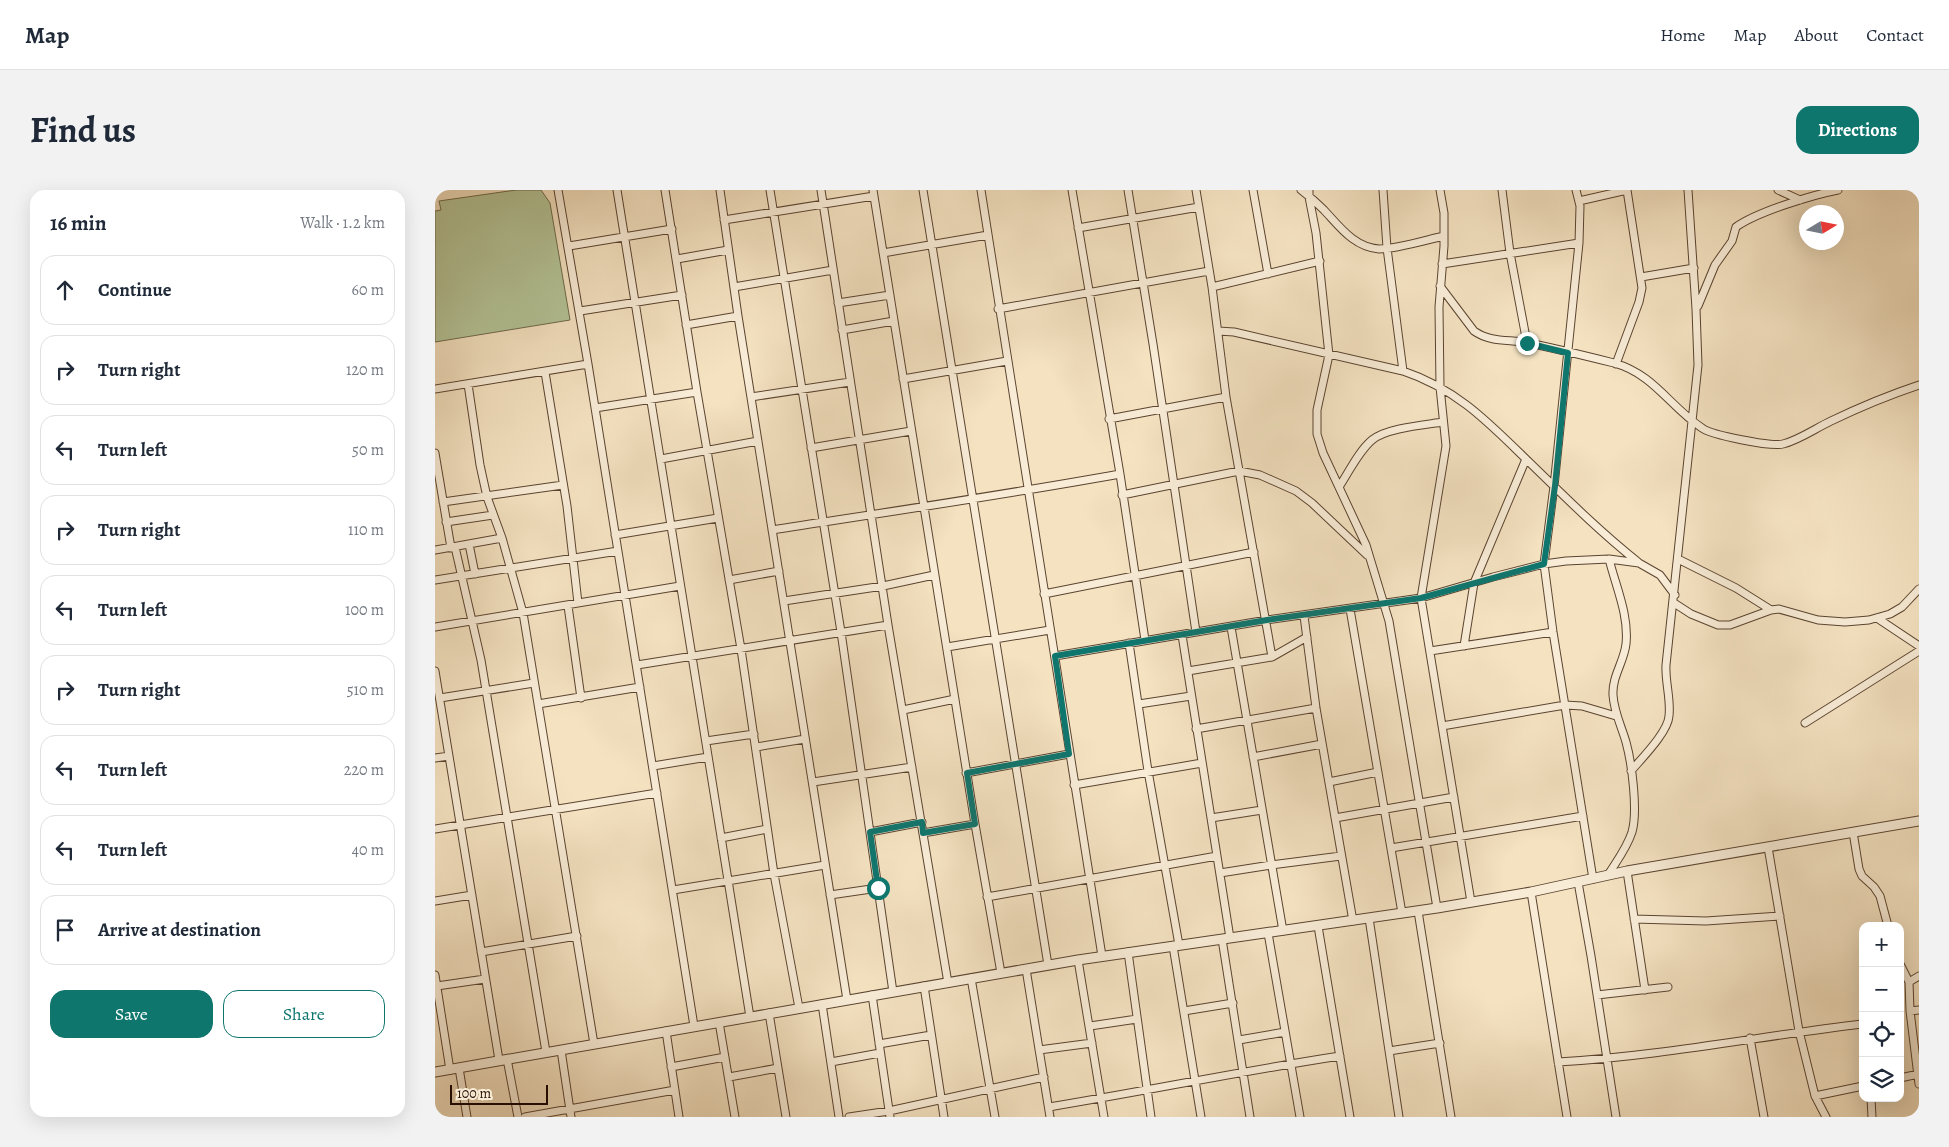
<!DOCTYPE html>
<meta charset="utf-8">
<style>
body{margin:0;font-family:Alegreya,serif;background:#f2f2f3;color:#1f2937}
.controls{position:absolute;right:15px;bottom:15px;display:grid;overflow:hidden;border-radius:10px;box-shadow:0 5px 20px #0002}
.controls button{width:45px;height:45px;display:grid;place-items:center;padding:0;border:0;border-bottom:1px solid #e0e1e3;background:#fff;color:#1f2937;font:25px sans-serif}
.compass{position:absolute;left:1364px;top:15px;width:45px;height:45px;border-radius:50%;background:#fff;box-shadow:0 5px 20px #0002;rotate:80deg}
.scale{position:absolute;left:15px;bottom:12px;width:98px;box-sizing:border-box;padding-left:5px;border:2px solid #280f00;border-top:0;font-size:14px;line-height:18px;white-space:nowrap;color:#280f00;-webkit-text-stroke:4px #f8ecd7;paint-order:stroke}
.stop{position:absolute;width:15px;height:15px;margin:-11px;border:4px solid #0f766e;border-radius:50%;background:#fff}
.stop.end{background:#0f766e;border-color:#fff;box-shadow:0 1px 5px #0008}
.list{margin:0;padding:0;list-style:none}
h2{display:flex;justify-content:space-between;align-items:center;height:65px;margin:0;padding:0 20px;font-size:21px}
h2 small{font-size:16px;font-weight:400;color:#747a83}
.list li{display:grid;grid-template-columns:32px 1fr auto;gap:15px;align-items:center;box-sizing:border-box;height:70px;margin:0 10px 10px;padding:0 10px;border:1px solid #e0e1e3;border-radius:15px}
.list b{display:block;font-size:19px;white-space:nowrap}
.list em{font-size:16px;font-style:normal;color:#747a83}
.actions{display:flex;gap:10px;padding:15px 20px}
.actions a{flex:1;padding:11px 0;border:1px solid #0f766e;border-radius:15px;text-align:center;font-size:18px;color:#0f766e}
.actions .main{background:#0f766e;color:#fff}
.icon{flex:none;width:28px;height:28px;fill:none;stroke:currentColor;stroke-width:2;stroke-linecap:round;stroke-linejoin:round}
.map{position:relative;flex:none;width:1484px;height:927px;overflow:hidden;border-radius:15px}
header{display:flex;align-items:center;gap:30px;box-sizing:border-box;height:70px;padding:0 25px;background:#fff;border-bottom:1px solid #e0e1e3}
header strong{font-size:24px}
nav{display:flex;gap:28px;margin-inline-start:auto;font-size:18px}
.intro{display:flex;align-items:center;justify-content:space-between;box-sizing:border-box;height:120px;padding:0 30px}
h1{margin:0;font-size:35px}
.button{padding:12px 22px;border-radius:15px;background:#0f766e;color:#fff;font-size:18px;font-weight:700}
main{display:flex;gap:30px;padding:0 30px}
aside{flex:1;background:#fff;border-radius:15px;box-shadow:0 5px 20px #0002}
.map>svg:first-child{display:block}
</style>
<header>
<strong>Map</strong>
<nav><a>Home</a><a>Map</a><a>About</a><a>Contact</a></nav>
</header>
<div class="intro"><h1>Find us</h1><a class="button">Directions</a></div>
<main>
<aside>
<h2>16 min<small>Walk · 1.2 km</small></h2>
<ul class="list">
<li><svg class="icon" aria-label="ahead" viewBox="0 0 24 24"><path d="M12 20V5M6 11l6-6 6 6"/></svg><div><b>Continue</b></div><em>60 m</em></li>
<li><svg class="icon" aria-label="right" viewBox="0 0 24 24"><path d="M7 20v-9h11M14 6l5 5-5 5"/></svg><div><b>Turn right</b></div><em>120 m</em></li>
<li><svg class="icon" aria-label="left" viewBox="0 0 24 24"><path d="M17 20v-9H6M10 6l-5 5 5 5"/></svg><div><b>Turn left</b></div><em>50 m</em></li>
<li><svg class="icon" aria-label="right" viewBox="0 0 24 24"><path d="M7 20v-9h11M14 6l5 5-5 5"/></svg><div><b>Turn right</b></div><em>110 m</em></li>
<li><svg class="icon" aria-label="left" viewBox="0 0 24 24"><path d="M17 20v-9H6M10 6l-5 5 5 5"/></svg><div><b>Turn left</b></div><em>100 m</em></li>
<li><svg class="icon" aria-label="right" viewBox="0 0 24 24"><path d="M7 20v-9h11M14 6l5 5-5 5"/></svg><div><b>Turn right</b></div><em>510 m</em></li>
<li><svg class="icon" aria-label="left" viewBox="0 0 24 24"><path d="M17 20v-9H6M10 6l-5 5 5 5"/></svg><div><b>Turn left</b></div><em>220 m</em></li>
<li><svg class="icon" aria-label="left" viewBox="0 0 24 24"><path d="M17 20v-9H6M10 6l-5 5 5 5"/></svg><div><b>Turn left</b></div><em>40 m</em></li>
<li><svg class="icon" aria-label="arrive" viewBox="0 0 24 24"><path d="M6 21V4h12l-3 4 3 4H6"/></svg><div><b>Arrive at destination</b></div></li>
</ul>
<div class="actions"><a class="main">Save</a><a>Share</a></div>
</aside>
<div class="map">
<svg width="1484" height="927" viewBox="0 0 1484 927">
<rect width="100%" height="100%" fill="#f4e2c1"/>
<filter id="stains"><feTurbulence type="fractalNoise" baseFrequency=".004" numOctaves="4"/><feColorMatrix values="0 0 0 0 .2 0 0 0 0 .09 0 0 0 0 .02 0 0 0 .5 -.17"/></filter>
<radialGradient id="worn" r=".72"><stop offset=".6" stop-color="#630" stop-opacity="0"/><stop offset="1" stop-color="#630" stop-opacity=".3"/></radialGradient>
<path fill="#b4c498" stroke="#6e6a4c" d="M 81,0 L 106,0 L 115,13 L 135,130 L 0,152 L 0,21 L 6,20 L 4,11 Z"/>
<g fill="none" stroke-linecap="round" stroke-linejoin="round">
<g stroke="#5b4430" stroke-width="9">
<path id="minor" d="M 123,0 L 153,174 L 259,836
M 182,0 L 315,827
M 230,0 L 262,202 L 306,459 L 339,684 L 364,818
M 285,0 L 303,126 L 412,810
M 335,0 L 406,442 L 458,802
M 386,0 L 453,435 L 513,793
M 438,0 L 540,634 L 566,783
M 488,0 L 613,775
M 546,0 L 667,766
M 637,0 L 685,284 L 710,450
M 693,0 L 718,154 L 761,442
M 761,0 L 777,97 L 791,207 L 837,467
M 818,0 L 833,84
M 866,0 C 874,6 882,13 889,20 C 905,37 919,57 944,59 C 962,59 991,50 1009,46
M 874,0 L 874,7 L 881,43 L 894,165 L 882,220 L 882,244 L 888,263 L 931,355 L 954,431 L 1002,718
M 948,0 L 952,58 L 968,181
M 1005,0 L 1009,23 L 1009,56 L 1004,117 L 1005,197 L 1011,256 L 986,408 L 1036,712
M 1067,0 L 1075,63 L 1092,153
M 1141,0 L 1145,16 L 1144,53 L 1119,296 L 1109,374 L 1118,442 L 1158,689
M 1343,0 L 1365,10
M 1144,11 L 1192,0
M 289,30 L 439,6
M 643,38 L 764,17
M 134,56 L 237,39
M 448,63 L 553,45
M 242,69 L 293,60
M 1007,74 L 1144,53
M 1206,87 L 1259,78
M 1005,96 L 1039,141 C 1056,153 1075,149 1094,153 C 1122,159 1151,166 1179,173 C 1219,184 1235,217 1267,238 C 1276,245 1336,257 1348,254 C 1364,250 1381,238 1396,231 C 1425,217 1454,205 1484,195
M 299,97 L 398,80
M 777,97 L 885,71
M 403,113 L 455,105
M 1263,116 L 1280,75 L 1297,51 L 1301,37 C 1322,22 1377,5 1403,0
M 563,119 L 774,81
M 145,121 L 247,105
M 251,135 L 303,126
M 407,140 L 459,131
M 783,141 L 799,142 L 968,181 C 1022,199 1054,233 1093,271 C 1129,306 1164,341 1203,372
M 1181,174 L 1204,112 L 1207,98 L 1192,0
M 110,182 L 132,316 L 143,413
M 468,189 L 572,171
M 33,194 L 45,275 L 52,307 L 67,348 L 88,423 L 159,854
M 0,199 L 153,174
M 316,207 L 415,192
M 160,218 L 262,202
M 674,229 L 791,207
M 376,258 L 476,241
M 0,263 L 16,358
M 226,269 L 323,251
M 904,297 C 914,282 923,262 937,250 C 951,238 989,235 1008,232
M 687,305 L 804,281 L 825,285 L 861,301 L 877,313 L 932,365
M 8,312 L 128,295
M 11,332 L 58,325
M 337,340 C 453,322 569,305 685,284
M 180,345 L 283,328
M 34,354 L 40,384
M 20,357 L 46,470 L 111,862
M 0,360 L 67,348
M 1243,369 L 1301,398 L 1336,420
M 0,390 L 183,361
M 294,390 L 344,381
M 609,404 L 819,362
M 349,411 L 448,396 L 499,385
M 1239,413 L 1256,424 L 1283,435 L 1295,435 L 1336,420 L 1344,419 L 1383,430 L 1410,432 L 1434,430 L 1455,424 L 1467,417 L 1484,399
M 133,416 L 146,508
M 915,419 L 967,723
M 869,426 L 881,518 L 918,731
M 1442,428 L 1484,456
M 0,437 L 245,396
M 796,437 L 848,741
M 747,445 L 795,748
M 694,453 L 713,581 L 744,755
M 1029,456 L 1039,393 L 1091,269
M 512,457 L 615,440
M 995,461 L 1118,442
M 620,466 L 832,430 L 986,408 L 1058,387 L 1109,374 L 1131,371 L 1174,369 L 1204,373 L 1225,385 L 1240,405
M 202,475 L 453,435
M 0,481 L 64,870
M 753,481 L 837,467 L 872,447
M 5,508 L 99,493
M 103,514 L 205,497
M 704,514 L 756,506
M 468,520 L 520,509
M 1370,533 L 1484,461
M 1007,536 L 1130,515 L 1147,516 L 1181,526
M 761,539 L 881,518
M 271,551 L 319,544
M 321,557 L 370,549
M 818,567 L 887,554
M 0,568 L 14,566
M 218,576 L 273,567
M 1196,581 C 1207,568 1233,542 1234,526 C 1236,509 1230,492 1231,475 L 1263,175 L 1261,119 L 1253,0
M 531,583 L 634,564
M 378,592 L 477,577
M 894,592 L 943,582
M 639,595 L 767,573
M 776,628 L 827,620
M 900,628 L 1019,607
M 0,639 L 222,603
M 435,642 L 487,632
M 1418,642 L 1424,679 L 1427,686 L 1439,697 L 1445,706 L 1453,736
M 488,643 L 540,634
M 286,648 L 332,639
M 1333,657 L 1364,841 L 1380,906 L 1391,927
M 956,658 L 1148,626
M 1192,681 L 1210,800
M 785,683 L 836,675 L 906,666
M 1173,685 C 1181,672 1192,658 1197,642 C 1203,621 1197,574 1191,552 C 1186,535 1179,522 1178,505 C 1177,486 1189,472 1191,454 C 1194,425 1181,397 1174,369
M 1143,692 L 1156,766 L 1181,927
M 238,700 L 390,675
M 1096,702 L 1132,927
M 395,705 L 443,698
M 552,707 L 782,666
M 0,711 L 37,705
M 983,721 L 1016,927
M 934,728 L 964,927
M 1199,729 L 1271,731 L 1345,726
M 883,736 L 915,927
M 833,743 L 865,927
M 787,749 L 815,927
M 738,756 L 766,927
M 46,762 L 142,746
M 693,762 L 716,927
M 643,770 L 669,927
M 1465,774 L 1474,792 L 1475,821 L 1484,894
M 591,779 L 615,927
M 0,785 L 15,880
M 536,788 L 560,927
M 1474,792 L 1484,786
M 2,796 L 50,789
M 489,796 L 509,927
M 437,805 L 455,927
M 1162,805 L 1233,797
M 387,814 L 404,927
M 749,821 L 798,813
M 1475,821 L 1484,820
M 334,823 L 351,927
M 284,832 L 300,927
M 655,836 L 702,829
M 231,841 L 244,927
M 1315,848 L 1329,927
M 804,850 L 850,842
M 444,854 L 496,845
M 126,860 L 136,927
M 604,860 L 657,853
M 954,861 L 1005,853
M 72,869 L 83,927
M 396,872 L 445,863
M 1123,872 C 1225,866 1326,846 1427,834
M 236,877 L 290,867
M 24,878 L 32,927
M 294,887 L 343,878
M 1465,888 L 1484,884
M 1380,906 L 1428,896
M 1436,908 L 1437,927
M 614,917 C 711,901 807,881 905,866
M 90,927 L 240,900
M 414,927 L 454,921 L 609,887"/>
</g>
<g stroke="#5b4430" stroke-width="11">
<path id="tertiary" d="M 0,882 L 643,770 L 1002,718 L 1096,702 L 1192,681 L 1484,631"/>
</g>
<use href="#minor" stroke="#f8ecd7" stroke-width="7"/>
<use href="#tertiary" stroke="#f8ecd7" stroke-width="9"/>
</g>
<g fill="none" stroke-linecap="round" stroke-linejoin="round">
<path stroke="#0f766e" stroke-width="6" d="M 443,698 L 435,642 L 487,632 L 488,643 L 540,634 L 532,583 L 634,564 L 620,466 L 832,430 L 986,408 L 1109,374 L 1120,296 L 1133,163 L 1092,153"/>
</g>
<rect width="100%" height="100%" filter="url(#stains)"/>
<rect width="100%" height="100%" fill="url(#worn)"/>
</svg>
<div class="controls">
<button>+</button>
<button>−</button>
<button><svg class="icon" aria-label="locate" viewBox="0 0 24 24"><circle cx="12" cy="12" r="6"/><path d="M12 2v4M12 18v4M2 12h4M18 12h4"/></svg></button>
<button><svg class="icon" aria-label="layers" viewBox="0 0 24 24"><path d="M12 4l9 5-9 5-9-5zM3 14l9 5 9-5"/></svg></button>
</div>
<svg class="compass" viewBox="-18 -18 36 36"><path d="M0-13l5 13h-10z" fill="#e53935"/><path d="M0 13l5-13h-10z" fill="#747a83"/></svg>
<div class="scale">100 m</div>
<div class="stop" style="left:443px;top:698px"></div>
<div class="stop end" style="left:1092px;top:153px"></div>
</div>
</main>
